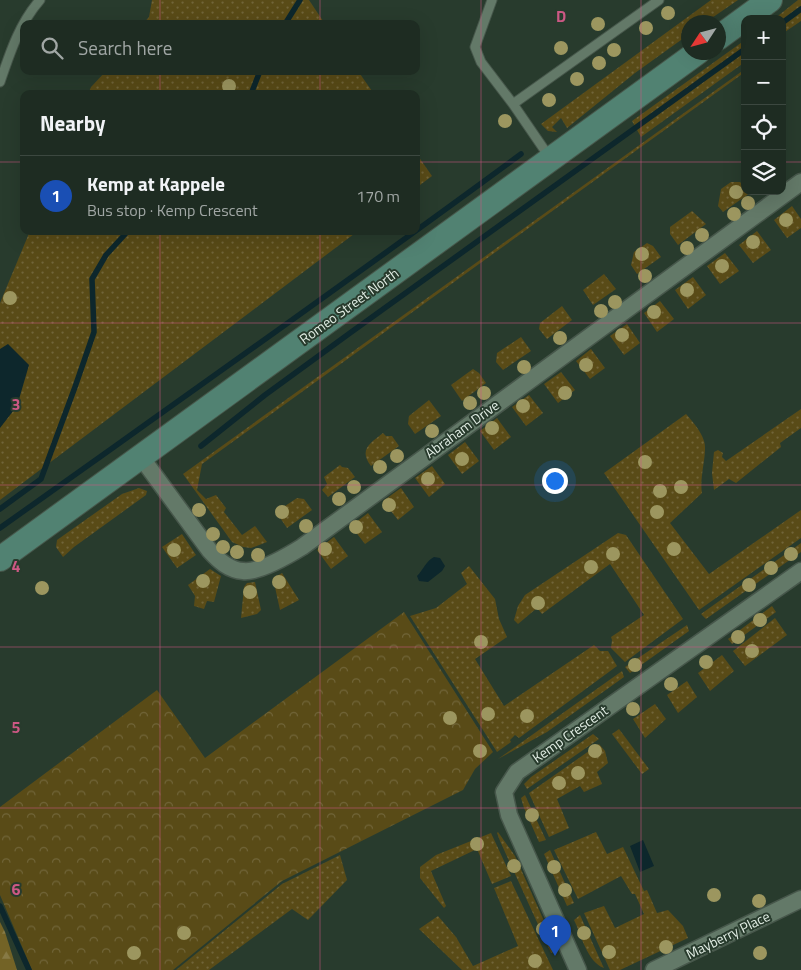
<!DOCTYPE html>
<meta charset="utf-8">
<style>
body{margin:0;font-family:"Titillium Web",sans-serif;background:#26342a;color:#f1f3f6}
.controls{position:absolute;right:15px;top:15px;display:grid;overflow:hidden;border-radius:10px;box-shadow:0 5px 20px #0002}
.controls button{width:45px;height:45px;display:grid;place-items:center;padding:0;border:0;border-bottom:1px solid #3c4840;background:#1e2c22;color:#f1f3f6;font:25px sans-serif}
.compass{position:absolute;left:681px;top:15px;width:45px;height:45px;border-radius:50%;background:#1e2c22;box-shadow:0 5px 20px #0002;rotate:234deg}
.you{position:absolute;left:554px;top:480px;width:18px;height:18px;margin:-12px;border:4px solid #fff;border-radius:50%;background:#1a73e8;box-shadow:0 0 0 8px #1a73e833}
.badge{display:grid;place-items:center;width:32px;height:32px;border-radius:50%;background:#f29aac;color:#fff;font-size:16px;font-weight:700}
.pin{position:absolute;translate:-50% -41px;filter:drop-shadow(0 1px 2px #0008)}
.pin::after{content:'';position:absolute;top:26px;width:18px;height:15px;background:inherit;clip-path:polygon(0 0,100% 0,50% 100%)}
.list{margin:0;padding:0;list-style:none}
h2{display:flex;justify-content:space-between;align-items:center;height:65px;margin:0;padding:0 20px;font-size:21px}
h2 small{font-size:16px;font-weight:400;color:#a1a7a5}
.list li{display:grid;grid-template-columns:32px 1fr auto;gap:15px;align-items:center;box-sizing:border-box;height:80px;padding:0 20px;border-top:1px solid #3c4840}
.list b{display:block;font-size:19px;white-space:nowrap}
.list p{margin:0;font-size:16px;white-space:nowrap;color:#a1a7a5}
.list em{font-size:16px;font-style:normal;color:#a1a7a5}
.icon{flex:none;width:28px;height:28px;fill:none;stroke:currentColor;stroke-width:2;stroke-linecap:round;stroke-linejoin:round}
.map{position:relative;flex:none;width:801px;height:970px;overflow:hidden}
.search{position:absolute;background:#1e2c22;box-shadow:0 5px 20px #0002;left:20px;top:20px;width:400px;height:55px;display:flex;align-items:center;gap:12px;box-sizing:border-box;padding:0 18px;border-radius:10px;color:#a1a7a5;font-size:19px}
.panel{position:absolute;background:#1e2c22;box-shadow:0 5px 20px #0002;left:20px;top:90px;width:400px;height:145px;border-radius:10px}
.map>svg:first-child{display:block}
</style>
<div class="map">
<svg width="801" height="970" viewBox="0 0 801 970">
<defs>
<pattern id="grass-dots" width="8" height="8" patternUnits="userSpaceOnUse" patternTransform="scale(1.25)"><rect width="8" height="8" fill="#594b17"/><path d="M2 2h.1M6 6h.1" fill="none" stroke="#716539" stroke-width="1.8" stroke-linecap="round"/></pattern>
<pattern id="forest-firs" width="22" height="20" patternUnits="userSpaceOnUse" patternTransform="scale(1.25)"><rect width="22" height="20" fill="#736326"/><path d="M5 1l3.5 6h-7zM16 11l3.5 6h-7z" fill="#877a45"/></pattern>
<pattern id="park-crowns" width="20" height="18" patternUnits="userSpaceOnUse" patternTransform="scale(1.25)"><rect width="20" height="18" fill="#594b17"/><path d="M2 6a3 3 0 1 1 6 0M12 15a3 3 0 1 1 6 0" fill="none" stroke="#716539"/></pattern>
</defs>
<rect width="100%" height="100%" fill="#283b2d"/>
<path fill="url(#grass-dots)" d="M 152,0 L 309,0 L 325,24 L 143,24 L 149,17 Z
M 711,0 L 738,0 L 706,22 L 688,22 L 688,35 L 635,73 L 567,128 L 561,118 L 552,127 L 557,132 L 548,131 L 541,124 Z
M 798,0 L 801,0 L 801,21 L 782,34 L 782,19 L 774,19 Z
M 745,40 L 745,62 L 641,137 L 632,121 Z
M 745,69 L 745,72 L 202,464 L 197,490 L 206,499 L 216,495 L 226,508 L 224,512 L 242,535 L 255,526 L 267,542 L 251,548 L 243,547 L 232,542 L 183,474 Z
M 106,71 L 358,71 L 374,94 L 88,94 L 91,87 Z
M 416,153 L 432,176 L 416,188 Z
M 731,182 L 740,182 L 745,187 L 745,191 L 750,193 L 723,212 L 718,206 L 721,189 Z
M 792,206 L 801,219 L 801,228 L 787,238 L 774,220 Z
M 692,211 L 706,224 L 678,245 L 670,234 L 670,227 Z
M 30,231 L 358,231 L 0,500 L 0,303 Z
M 757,231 L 771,250 L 753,263 L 739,245 Z
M 647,243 L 653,246 L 661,257 L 637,274 L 631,265 L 634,252 Z
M 725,253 L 739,271 L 720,284 L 707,266 Z
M 604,274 L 616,289 L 593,305 L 583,290 Z
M 693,277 L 706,295 L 688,309 L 675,290 Z
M 660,301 L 674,319 L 657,332 L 644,313 Z
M 562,306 L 572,320 L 547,339 L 539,329 L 540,323 Z
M 627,324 L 640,343 L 624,355 L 610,336 Z
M 521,337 L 531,351 L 503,370 L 496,362 L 497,353 Z
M 591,349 L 605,368 L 590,379 L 576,361 Z
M 473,369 L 479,373 L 486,383 L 462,401 L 451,385 Z
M 561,372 L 575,390 L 558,403 L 544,384 Z
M 529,395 L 543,413 L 526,426 L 512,407 Z
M 429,400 L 441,416 L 415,434 L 408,424 L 409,416 Z
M 801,409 L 801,428 L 780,443 L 781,447 L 736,483 L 729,479 L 714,490 L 712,473 L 714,452 L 718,450 L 723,453 L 722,457 L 726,461 Z
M 686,414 C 693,422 701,431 704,441 C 708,452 699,477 702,493 L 670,523 L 709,574 L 801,510 L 801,538 L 699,610 L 604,473 Z
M 497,418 L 511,437 L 494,450 L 480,431 Z
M 383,433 L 386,436 L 392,436 L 399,446 L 371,466 C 358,449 371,443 383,433 Z
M 465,442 L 479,461 L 462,474 L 448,455 Z
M 340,465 L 342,467 L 348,468 L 355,477 L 328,497 L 322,490 L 327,484 L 324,477 Z
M 432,466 L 445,484 L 429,497 L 415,478 Z
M 139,488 L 147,491 L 146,495 L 74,547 L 63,557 L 56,547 L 57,540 L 122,494 Z
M 401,488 L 414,507 L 398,520 L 383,501 Z
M 297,498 L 304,499 L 312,510 L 287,528 L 276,512 Z
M 368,513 L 382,532 L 365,544 L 351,526 Z
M 618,533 L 626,535 L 683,619 L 625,662 L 611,648 L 612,640 L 611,637 L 644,615 L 610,564 L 542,614 L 537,608 L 518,624 L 514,620 L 518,606 L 525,595 Z
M 182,534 L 196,555 L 177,568 L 162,547 Z
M 334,537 L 348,556 L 331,569 L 317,550 Z
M 801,543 L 801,552 L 706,619 L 701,614 Z
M 469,566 L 495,599 L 499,619 L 507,637 L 475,659 L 504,706 L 594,645 L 600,651 L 608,651 L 617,666 L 519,738 L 515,735 L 510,740 L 511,742 L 497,752 L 410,616 L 436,608 L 467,584 L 461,573 Z
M 210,569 L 221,576 L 214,602 L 207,601 L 204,609 L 194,606 L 195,596 L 188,585 Z
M 282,573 L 299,600 L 280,610 L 273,578 Z
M 255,582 L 261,610 L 257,614 L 241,618 L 244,587 L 247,583 Z
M 772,606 L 776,612 L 732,644 L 728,639 Z
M 775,618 L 787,635 L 745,666 L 733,651 Z
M 687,625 L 689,631 L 630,673 L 625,667 Z
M 722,655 L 734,671 L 710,691 L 698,673 Z
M 622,671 L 624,677 L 547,732 L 498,759 Z
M 687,681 L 697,697 L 678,713 L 667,695 Z
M 655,704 L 666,719 L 645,738 L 633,719 Z
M 619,729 L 649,769 L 642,774 L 612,734 Z
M 593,734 L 599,739 L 527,789 L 524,784 L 531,777 Z
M 599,744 L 605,751 L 608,763 L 597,772 L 602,784 L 584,792 L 580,786 L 557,799 L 569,828 L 549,837 L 529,793 Z
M 525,795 L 546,840 L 539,842 L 524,808 L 521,798 Z
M 498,832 L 515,856 L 557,950 L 551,953 L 500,841 L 497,833 Z
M 596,832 L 607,854 L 623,847 L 644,891 L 647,890 L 657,913 L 668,910 L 683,926 L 688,938 L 620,970 L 610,970 L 584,913 L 604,906 L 615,928 L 644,914 L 635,894 L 632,894 L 621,876 L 578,899 L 554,850 Z
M 491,833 L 511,876 L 492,884 L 477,849 L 431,871 L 446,906 L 444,908 L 420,878 L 420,867 L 436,855 Z
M 550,850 L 574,903 L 567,906 L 544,854 Z
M 340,855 L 347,880 L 308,920 L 292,909 L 209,970 L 176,970 L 282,884 Z
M 511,881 L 553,970 L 462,970 L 419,929 L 438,916 L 456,937 L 473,966 L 518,946 L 494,888 Z
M 580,915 L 602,964 L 604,968 C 587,962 581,934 574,920 Z"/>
<path fill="url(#forest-firs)" d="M 0,922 L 5,932 L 17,970 L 0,970 Z"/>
<path fill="url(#park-crowns)" d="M 404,612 L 493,752 L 475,769 L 463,790 L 282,881 L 173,970 L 32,970 L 0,895 L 0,807 L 157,690 L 205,758 Z"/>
<path fill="#0d272c" d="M 8,344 L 29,365 L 17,406 L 0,428 L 0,349 Z
M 434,557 L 440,558 L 445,566 L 442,571 L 428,582 L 419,581 L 417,576 C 423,570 426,561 434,557 Z
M 643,840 L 654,866 L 640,872 L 630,846 Z"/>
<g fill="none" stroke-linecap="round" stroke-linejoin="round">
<path stroke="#0d272c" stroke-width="5.5" d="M 782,23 L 801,9
M 285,24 L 300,0
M 251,94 L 260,71
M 201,446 L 265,395 L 350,333 L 745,49
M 0,509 L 41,479 L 75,387 L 94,332 L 92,279 L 106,255 L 128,231
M 0,528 C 174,404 349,281 521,154
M 0,906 L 29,970"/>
<g stroke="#47574b" stroke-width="11">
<path id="service" d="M 492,0 L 475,47 L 481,62 L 513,104 L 550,158
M 0,82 C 10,53 19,24 40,0
M 513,104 L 659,0"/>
</g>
<g stroke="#47574b" stroke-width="19">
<path id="minor" d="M 141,457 L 210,551 C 219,561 229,570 243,571 C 259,573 289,555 302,547 L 801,182
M 578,970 L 509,815 L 504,792 L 517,772 L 801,571
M 654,970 L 801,899"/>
</g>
<g stroke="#47574b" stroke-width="26">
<path id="secondary" d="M 718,38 L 770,0
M 0,559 L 698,52"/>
</g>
<use href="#service" stroke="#637968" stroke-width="9"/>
<use href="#minor" stroke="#637968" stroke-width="16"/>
<use href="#secondary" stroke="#518272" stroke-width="24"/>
</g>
<g fill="#9c965f">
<circle cx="668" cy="13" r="7"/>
<circle cx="598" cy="24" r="7"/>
<circle cx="646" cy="28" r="7"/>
<circle cx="561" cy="48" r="7"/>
<circle cx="614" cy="50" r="7"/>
<circle cx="599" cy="63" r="7"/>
<circle cx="577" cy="79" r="7"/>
<circle cx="229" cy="86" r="7"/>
<circle cx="549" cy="100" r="7"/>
<circle cx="505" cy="121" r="7"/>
<circle cx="736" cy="192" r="7"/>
<circle cx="748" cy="203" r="7"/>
<circle cx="734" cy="214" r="7"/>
<circle cx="786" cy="220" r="7"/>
<circle cx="702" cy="235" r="7"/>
<circle cx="753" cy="242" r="7"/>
<circle cx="687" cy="248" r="7"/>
<circle cx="642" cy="254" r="7"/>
<circle cx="722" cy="266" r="7"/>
<circle cx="645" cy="276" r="7"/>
<circle cx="687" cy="290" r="7"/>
<circle cx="10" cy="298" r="7"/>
<circle cx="615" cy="302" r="7"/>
<circle cx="601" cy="311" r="7"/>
<circle cx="654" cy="312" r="7"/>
<circle cx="622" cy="335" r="7"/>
<circle cx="560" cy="338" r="7"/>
<circle cx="586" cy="365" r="7"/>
<circle cx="524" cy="367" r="7"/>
<circle cx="484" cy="393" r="7"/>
<circle cx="565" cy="393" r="7"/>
<circle cx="470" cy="403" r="7"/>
<circle cx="523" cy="406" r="7"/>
<circle cx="492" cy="428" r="7"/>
<circle cx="432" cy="431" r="7"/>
<circle cx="397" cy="456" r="7"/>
<circle cx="462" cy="459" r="7"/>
<circle cx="645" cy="462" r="7"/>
<circle cx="380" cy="467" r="7"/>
<circle cx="428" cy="479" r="7"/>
<circle cx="354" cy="487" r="7"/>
<circle cx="681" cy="487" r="7"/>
<circle cx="660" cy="491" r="7"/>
<circle cx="339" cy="499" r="7"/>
<circle cx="389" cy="505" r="7"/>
<circle cx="199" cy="510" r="7"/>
<circle cx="282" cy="512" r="7"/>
<circle cx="657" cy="512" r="7"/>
<circle cx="306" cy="526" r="7"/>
<circle cx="356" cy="527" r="7"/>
<circle cx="213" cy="534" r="7"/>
<circle cx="223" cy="547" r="7"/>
<circle cx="325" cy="549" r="7"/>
<circle cx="674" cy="549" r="7"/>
<circle cx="174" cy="550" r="7"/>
<circle cx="237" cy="552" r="7"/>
<circle cx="613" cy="554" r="7"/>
<circle cx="791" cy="554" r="7"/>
<circle cx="258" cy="555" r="7"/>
<circle cx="591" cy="567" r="7"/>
<circle cx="771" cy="568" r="7"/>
<circle cx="203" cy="581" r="7"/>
<circle cx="279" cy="582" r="7"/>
<circle cx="749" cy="585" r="7"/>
<circle cx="42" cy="588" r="7"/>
<circle cx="250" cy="592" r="7"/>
<circle cx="538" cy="603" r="7"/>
<circle cx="760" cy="620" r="7"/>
<circle cx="738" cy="637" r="7"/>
<circle cx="481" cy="642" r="7"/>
<circle cx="752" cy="651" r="7"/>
<circle cx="706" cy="662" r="7"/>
<circle cx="635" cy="665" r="7"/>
<circle cx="671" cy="684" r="7"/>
<circle cx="633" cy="709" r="7"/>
<circle cx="488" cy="714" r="7"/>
<circle cx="527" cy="716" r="7"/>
<circle cx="450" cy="718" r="7"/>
<circle cx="480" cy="751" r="7"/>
<circle cx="595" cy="751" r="7"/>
<circle cx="578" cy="773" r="7"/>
<circle cx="559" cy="783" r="7"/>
<circle cx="532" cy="815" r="7"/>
<circle cx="477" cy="844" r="7"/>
<circle cx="514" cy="866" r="7"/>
<circle cx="554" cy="867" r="7"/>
<circle cx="565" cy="890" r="7"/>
<circle cx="714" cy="895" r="7"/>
<circle cx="759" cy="901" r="7"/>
<circle cx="543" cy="929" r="7"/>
<circle cx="184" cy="933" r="7"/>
<circle cx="584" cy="933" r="7"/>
<circle cx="666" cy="947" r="7"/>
<circle cx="609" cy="952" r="7"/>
<circle cx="134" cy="953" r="7"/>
<circle cx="760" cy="953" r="7"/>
<circle cx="535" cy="961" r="7"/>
</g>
<path fill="none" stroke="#cc5884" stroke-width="1" stroke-opacity="0.55" d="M 160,0 L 160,24M 320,0 L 320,24M 481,0 L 481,970M 641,0 L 641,970M 160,71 L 160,94M 320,71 L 320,94M 0,162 L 24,162M 416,162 L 745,162M 782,162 L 801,162M 160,231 L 160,970M 320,231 L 320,970M 0,323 L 801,323M 0,485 L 801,485M 0,647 L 801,647M 0,808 L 801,808"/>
<g text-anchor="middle" stroke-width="4" stroke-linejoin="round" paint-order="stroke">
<g font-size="14" fill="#e2eee5" stroke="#283b2d">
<text transform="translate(349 306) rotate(-36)" y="5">Romeo Street North</text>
<text transform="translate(462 429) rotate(-36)" y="5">Abraham Drive</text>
<text transform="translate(570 734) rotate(-35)" y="5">Kemp Crescent</text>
<text transform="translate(728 935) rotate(-26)" y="5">Mayberry Place</text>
</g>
</g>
<g font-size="16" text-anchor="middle" font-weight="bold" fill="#cc5884" stroke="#283b2d" stroke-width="4" stroke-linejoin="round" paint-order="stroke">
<text x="561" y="22">D</text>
<text x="16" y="410">3</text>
<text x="16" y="572">4</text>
<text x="16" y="733">5</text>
<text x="16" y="895">6</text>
</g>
</svg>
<div class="controls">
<button>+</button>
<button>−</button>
<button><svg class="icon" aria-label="locate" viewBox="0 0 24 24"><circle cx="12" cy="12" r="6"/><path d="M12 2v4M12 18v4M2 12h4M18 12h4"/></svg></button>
<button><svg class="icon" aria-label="layers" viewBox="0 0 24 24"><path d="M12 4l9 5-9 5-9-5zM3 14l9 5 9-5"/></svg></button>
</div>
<svg class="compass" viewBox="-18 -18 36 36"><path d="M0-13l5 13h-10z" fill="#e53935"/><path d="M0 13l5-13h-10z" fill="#a1a7a5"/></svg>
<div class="you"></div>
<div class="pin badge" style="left:555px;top:956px;background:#1a4fb4">1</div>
<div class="search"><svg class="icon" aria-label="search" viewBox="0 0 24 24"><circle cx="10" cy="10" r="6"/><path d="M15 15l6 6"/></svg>Search here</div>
<section class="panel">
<h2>Nearby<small></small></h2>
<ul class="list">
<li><span class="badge" style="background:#1a4fb4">1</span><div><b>Kemp at Kappele</b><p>Bus stop · Kemp Crescent</p></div><em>170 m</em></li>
</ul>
</section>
</div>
